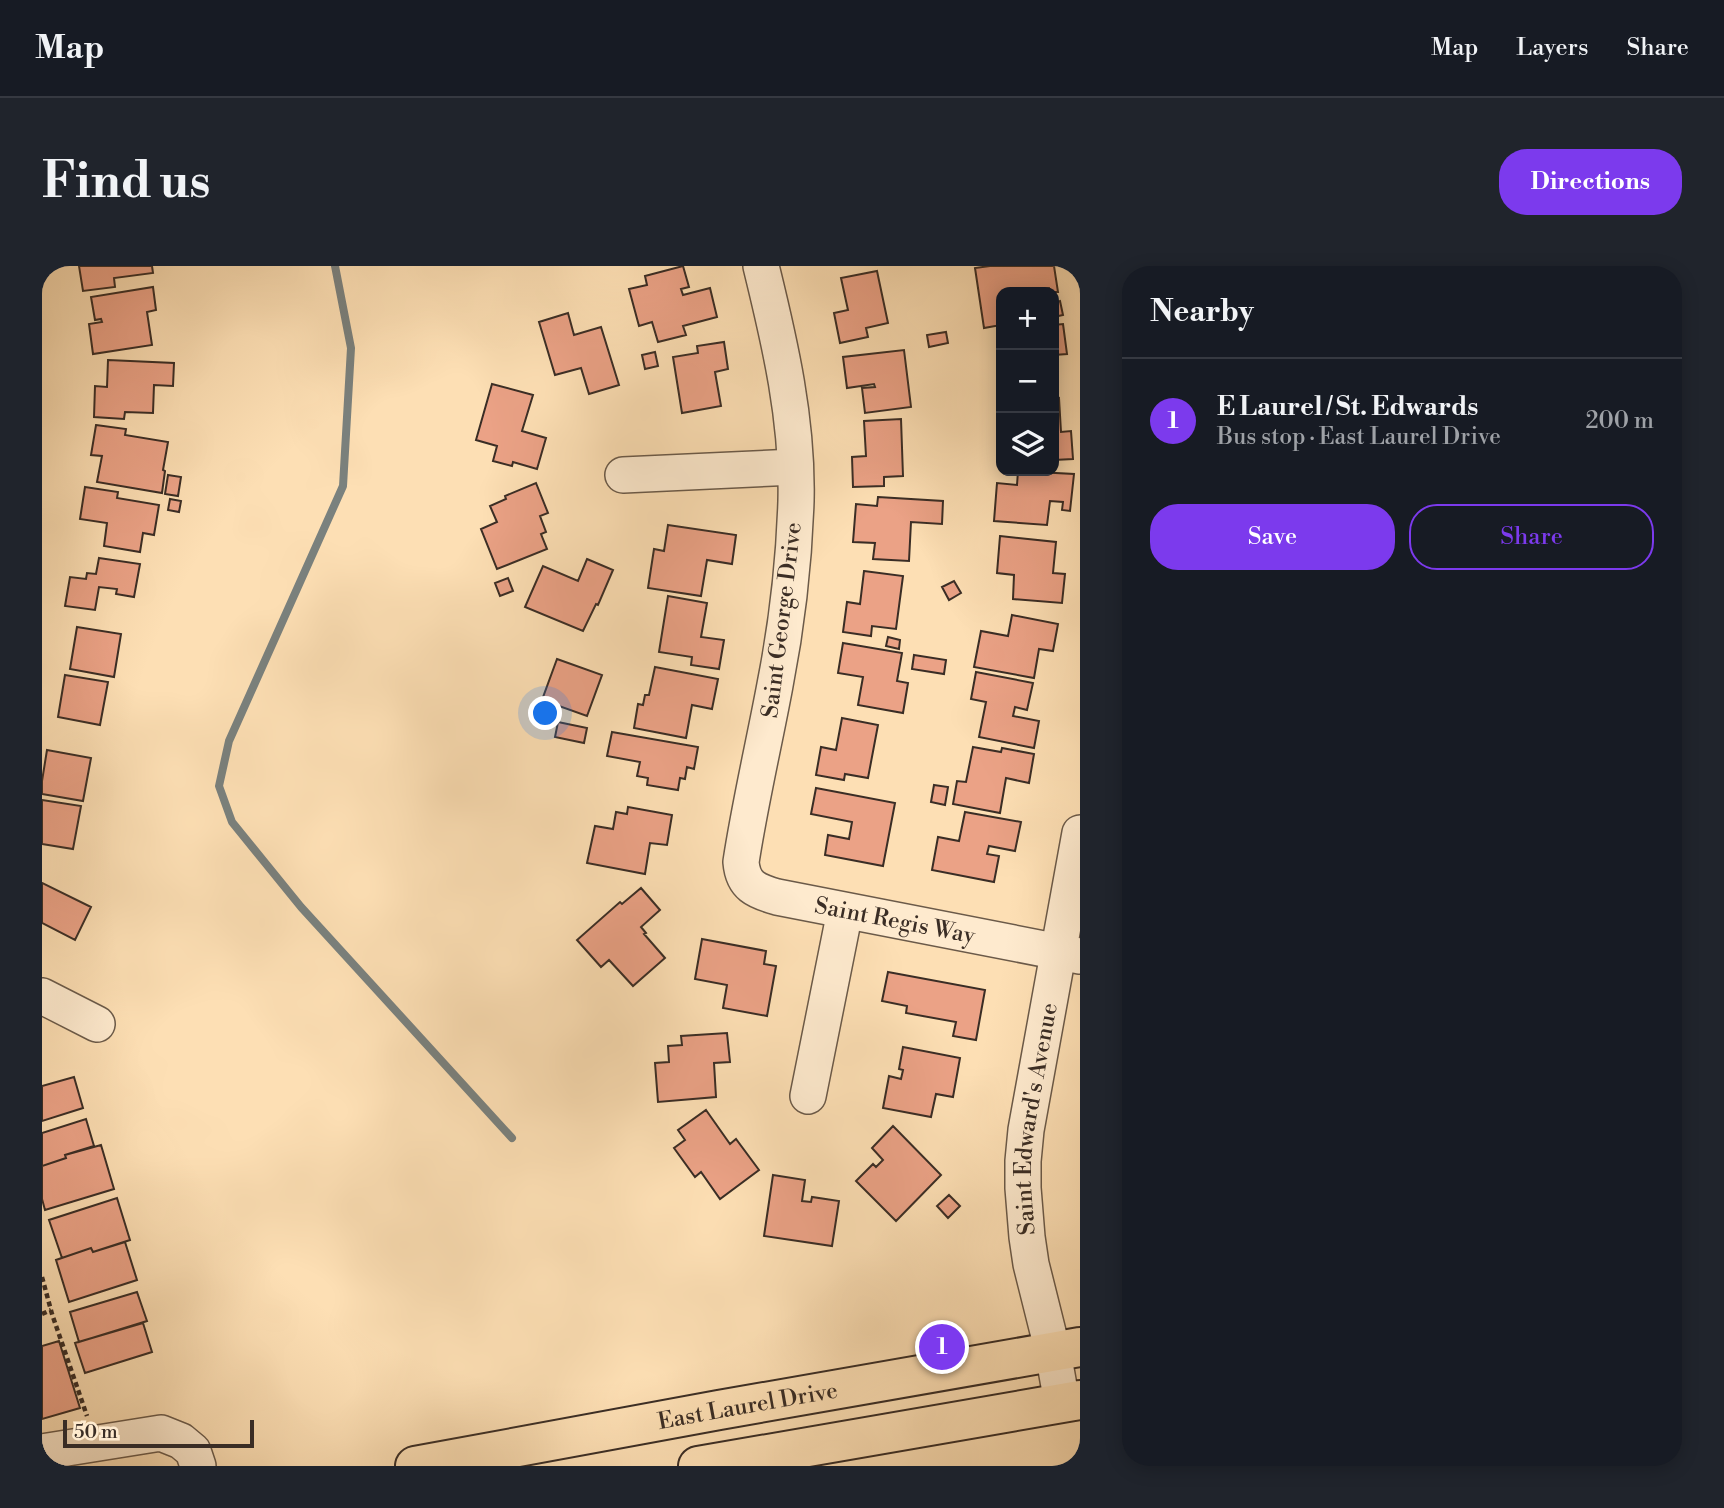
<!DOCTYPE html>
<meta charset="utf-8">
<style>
body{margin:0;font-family:"Libre Bodoni",serif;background:#20242c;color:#f1f3f6}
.controls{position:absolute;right:21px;top:21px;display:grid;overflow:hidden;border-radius:14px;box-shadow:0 4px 18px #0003}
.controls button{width:63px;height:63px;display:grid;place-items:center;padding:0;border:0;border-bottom:2px solid #363941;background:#171b24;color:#f1f3f6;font:35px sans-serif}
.scale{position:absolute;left:21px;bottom:18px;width:191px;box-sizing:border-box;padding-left:7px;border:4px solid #3a2d25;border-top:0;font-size:19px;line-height:24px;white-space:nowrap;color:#3a2d25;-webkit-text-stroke:5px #feeace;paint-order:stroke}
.you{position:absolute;left:504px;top:448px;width:24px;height:24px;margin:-18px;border:5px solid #fff;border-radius:50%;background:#1a73e8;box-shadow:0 0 0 10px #1a73e833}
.badge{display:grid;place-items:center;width:46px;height:46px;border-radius:50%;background:#7c3aed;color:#fff;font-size:23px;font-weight:700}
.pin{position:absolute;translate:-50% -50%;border:4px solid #fff;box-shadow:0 2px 7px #0006}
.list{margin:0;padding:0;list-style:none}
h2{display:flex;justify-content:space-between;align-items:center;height:91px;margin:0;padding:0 28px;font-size:30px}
h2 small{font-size:23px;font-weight:400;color:#9ea1a6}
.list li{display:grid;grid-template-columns:46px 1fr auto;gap:21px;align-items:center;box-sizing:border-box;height:126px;padding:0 28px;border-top:2px solid #363941}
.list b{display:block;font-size:26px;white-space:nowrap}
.list p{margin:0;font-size:23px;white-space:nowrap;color:#9ea1a6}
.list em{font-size:23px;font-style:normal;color:#9ea1a6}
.actions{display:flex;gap:14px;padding:21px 28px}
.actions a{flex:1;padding:16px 0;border:2px solid #7c3aed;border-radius:28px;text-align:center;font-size:24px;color:#7c3aed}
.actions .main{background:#7c3aed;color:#fff}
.icon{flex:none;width:38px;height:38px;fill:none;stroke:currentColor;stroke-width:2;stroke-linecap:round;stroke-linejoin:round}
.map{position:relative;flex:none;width:1038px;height:1200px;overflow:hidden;border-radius:28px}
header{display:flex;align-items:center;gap:42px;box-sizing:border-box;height:98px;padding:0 35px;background:#171b24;border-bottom:2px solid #363941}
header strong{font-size:33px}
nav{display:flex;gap:38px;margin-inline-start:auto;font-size:24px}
.intro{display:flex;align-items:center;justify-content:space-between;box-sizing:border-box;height:168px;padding:0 42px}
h1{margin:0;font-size:49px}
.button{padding:18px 32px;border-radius:28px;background:#7c3aed;color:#fff;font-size:24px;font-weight:700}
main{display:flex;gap:42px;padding:0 42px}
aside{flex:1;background:#171b24;border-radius:28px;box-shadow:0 4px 18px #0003}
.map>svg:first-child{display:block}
</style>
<header>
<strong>Map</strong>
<nav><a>Map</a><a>Layers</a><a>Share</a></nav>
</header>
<div class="intro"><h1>Find us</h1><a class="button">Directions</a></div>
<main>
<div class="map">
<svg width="1038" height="1200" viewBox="0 0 1038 1200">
<rect width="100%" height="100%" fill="#fddfb4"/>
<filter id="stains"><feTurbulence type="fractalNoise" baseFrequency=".00286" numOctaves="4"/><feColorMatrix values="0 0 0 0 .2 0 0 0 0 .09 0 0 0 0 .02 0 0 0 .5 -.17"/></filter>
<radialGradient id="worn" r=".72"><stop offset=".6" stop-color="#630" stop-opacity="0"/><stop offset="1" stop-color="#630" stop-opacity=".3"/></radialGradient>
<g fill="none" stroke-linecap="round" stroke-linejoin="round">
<path stroke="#7a817e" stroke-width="8" d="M 293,0 L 309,82 L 301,220 L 187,475 L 177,520 L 190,556 L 259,641 L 470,872"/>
</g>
<path fill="#eba286" stroke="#3a2d25" stroke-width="2" d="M 37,0 L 110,0 L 111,7 L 72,12 L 73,21 L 41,25 Z
M 641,0 L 647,21 L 639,23 L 641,29 L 668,22 L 675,51 L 641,60 L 644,69 L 616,76 L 610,56 L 597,60 L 587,23 L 605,19 L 603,10 Z
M 948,0 L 1012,0 L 1016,26 L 1008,26 L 1007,22 L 998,23 L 999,26 L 959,26 L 959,59 L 942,62 L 933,2 Z
M 835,5 L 846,57 L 824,62 L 826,71 L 798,77 L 792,47 L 806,44 L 799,12 Z
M 111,21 L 114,44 L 105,46 L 110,79 L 51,88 L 47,58 L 60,56 L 59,53 L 53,54 L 49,31 Z
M 1018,35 L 1021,49 L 1012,51 L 1012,37 Z
M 526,47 L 532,69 L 559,61 L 577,119 L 547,128 L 539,102 L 513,109 L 497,56 Z
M 1021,58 L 1025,88 L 1012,89 L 1012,59 Z
M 904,66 L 906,77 L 887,81 L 885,69 Z
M 682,76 L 686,103 L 673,106 L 679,140 L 640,147 L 631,91 L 656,87 L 655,80 Z
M 862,84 L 869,141 L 823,147 L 820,122 L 833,121 L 832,118 L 805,122 L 801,91 Z
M 613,86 L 616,100 L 603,103 L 600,89 Z
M 66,94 L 132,97 L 131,120 L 112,119 L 111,147 L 83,146 L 82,153 L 52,151 L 53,120 L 65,121 Z
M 450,118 L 491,129 L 480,165 L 504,172 L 495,203 L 471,196 L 470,200 L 451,195 L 455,180 L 434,174 Z
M 1017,132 L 1019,166 L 1029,165 L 1031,193 L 1012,194 L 1012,133 Z
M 859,153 L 861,210 L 842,211 L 842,220 L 811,221 L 810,191 L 824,190 L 822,155 Z
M 54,159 L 84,163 L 83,169 L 126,176 L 121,204 L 123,205 L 120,227 L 55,216 L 60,190 L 49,189 Z
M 976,205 L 1032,208 L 1028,245 L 1020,244 L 1021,236 L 1008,235 L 1005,259 L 952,255 L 955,217 L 975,219 Z
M 126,209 L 139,211 L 136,230 L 123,228 Z
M 494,217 L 506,247 L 498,250 L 504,266 L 499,268 L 505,283 L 455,303 L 439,263 L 455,256 L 448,240 L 464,233 L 463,230 Z
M 43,221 L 76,226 L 75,232 L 117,239 L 112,269 L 101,267 L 98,286 L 62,280 L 65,257 L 38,253 Z
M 836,231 L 901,235 L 900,258 L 869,256 L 867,295 L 831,293 L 833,277 L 811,276 L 814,238 L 835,240 Z
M 128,233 L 139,235 L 137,246 L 126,244 Z
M 626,259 L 694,269 L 690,298 L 665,294 L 659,330 L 606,322 L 612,283 L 622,285 Z
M 958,270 L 1014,276 L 1011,307 L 1023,308 L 1020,337 L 971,333 L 972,309 L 955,307 Z
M 57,292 L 98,298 L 92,331 L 74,328 L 75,323 L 57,321 L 53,344 L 23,340 L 28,311 L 44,313 L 45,307 L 54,308 Z
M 545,293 L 571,304 L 556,339 L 554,338 L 541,365 L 483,341 L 501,300 L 536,315 Z
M 822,305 L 861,310 L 854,363 L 830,360 L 829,370 L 801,366 L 805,336 L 818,338 Z
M 466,312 L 471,325 L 458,330 L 453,317 Z
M 912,315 L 919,327 L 907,334 L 900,321 Z
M 626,330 L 665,337 L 659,371 L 682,374 L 677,403 L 649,399 L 650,391 L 617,386 Z
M 970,349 L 1016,358 L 1011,385 L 997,383 L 992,412 L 932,401 L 939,365 L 966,370 Z
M 35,361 L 79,368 L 72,411 L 28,403 Z
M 846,371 L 858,374 L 857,383 L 844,380 Z
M 801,377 L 860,387 L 855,415 L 866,417 L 861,447 L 816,439 L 821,411 L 796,407 Z
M 872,389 L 904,394 L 902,408 L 870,403 Z
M 515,393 L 560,409 L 545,450 L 500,434 Z
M 613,401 L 676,413 L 670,443 L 650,439 L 644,472 L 592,462 L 596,438 L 601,439 L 603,429 L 607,429 Z
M 934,406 L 991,417 L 985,444 L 973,441 L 971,450 L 997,455 L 992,482 L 937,471 L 944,436 L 929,433 Z
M 23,409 L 66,416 L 58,459 L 16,451 Z
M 800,452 L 836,459 L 826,512 L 803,508 L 802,514 L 774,509 L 779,481 L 794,484 Z
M 516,456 L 545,462 L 542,477 L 513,471 Z
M 570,466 L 656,481 L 652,503 L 645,501 L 643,513 L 638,512 L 636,524 L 605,519 L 606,512 L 595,510 L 598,496 L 565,490 Z
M 931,481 L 959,486 L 960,482 L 992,488 L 987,517 L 964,512 L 958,547 L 911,538 L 915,515 L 924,516 Z
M 5,484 L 49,492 L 41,535 L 0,528 L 0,515 Z
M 892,519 L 906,521 L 903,539 L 889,536 Z
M 774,522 L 853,537 L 841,600 L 783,589 L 786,569 L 807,573 L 810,556 L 769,548 Z
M 0,534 L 39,540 L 31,583 L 0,578 Z
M 586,541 L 630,549 L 625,579 L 608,577 L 603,608 L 545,597 L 553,560 L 571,563 L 574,546 L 585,548 Z
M 923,546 L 979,556 L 973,585 L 947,580 L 945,588 L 957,590 L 952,616 L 890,604 L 896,571 L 917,575 Z
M 0,617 L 49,641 L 33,674 L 0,657 Z
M 599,622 L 618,644 L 599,661 L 604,667 L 602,668 L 623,692 L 591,720 L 567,694 L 559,701 L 535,674 L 578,636 L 580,638 Z
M 660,673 L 724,685 L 722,698 L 734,700 L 725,750 L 681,742 L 685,719 L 653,713 Z
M 846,706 L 943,724 L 934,774 L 911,770 L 914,756 L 864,747 L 865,740 L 840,735 Z
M 685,767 L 688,796 L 672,797 L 674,831 L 616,836 L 613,797 L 627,796 L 626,780 L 640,779 L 639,770 Z
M 861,781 L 918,792 L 911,831 L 894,828 L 889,851 L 841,842 L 847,810 L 859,813 L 861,804 L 857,803 Z
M 32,811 L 41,842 L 0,855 L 0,820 Z
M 664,844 L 688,878 L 694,873 L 717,904 L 678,933 L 659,906 L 653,911 L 632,882 L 643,874 L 636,864 Z
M 44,853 L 52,880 L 23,889 L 24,892 L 0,900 L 0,867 Z
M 851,860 L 899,909 L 854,955 L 814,915 L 831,898 L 834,901 L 841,894 L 830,882 Z
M 59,879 L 72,923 L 3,944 L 0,933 L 0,900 L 24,892 L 23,889 Z
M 731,909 L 763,914 L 760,935 L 769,936 L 770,931 L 797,935 L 790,980 L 722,970 Z
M 907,929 L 918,940 L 906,952 L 895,940 Z
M 75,932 L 88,974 L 51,986 L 49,982 L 20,992 L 7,954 Z
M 83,976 L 95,1014 L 27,1036 L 14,994 L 49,982 L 51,986 Z
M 95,1026 L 105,1055 L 37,1076 L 28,1046 Z
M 101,1057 L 110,1086 L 43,1107 L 33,1077 Z
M 17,1075 L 38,1142 L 0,1153 L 0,1080 Z"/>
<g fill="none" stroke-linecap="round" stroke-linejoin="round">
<g stroke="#6b5a49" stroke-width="38">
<g id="minor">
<path id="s1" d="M 719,0 C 738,77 756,155 754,235 C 752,297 745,358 733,419 C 722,478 708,537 699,596 C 701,620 714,625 735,631 L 1038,690"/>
<path d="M 581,209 L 753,201"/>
<path d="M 0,730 L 55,758"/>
<path d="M 766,830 L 803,645"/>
<path id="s2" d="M 1020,1137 L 1011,1086 L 989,998 L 985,971 L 981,922 L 981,895 L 984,864 L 1038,567"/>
<path d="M 0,1186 L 119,1167 L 139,1175 L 151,1185 L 156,1200"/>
</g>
</g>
<g stroke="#3a2d25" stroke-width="42">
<g id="major">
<path id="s3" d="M 373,1200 L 677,1144 L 1038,1081"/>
<path d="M 656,1200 L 1038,1134"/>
</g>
</g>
<path stroke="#3a2d25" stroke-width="4.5" stroke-dasharray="5 3.5" stroke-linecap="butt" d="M 0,1011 L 10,1048 L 45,1150
M 0,1048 L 9,1044"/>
<use href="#minor" stroke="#feeace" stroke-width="35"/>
<use href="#major" stroke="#fddfb4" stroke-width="38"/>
</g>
<g text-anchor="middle" stroke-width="5" stroke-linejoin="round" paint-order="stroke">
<g font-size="23" fill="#3a2d25" stroke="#feeace">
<text transform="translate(739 354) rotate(-83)" y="8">Saint George Drive</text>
<text dy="8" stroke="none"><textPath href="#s1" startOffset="779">Saint Regis Way</textPath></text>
<text dy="8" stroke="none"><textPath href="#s2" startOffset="289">Saint Edward's Avenue</textPath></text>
<text dy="8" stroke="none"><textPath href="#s3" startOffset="338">East Laurel Drive</textPath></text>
</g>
</g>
<rect width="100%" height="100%" filter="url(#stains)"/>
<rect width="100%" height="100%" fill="url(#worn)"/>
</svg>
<div class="controls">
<button>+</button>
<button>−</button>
<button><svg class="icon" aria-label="layers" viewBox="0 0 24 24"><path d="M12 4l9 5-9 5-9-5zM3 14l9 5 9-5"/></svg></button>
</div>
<div class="scale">50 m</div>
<div class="you"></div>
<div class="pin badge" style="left:900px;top:1081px">1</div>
</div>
<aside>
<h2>Nearby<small></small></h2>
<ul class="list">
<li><span class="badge">1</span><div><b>E Laurel / St. Edwards</b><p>Bus stop · East Laurel Drive</p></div><em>200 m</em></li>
</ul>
<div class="actions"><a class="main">Save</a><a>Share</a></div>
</aside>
</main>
